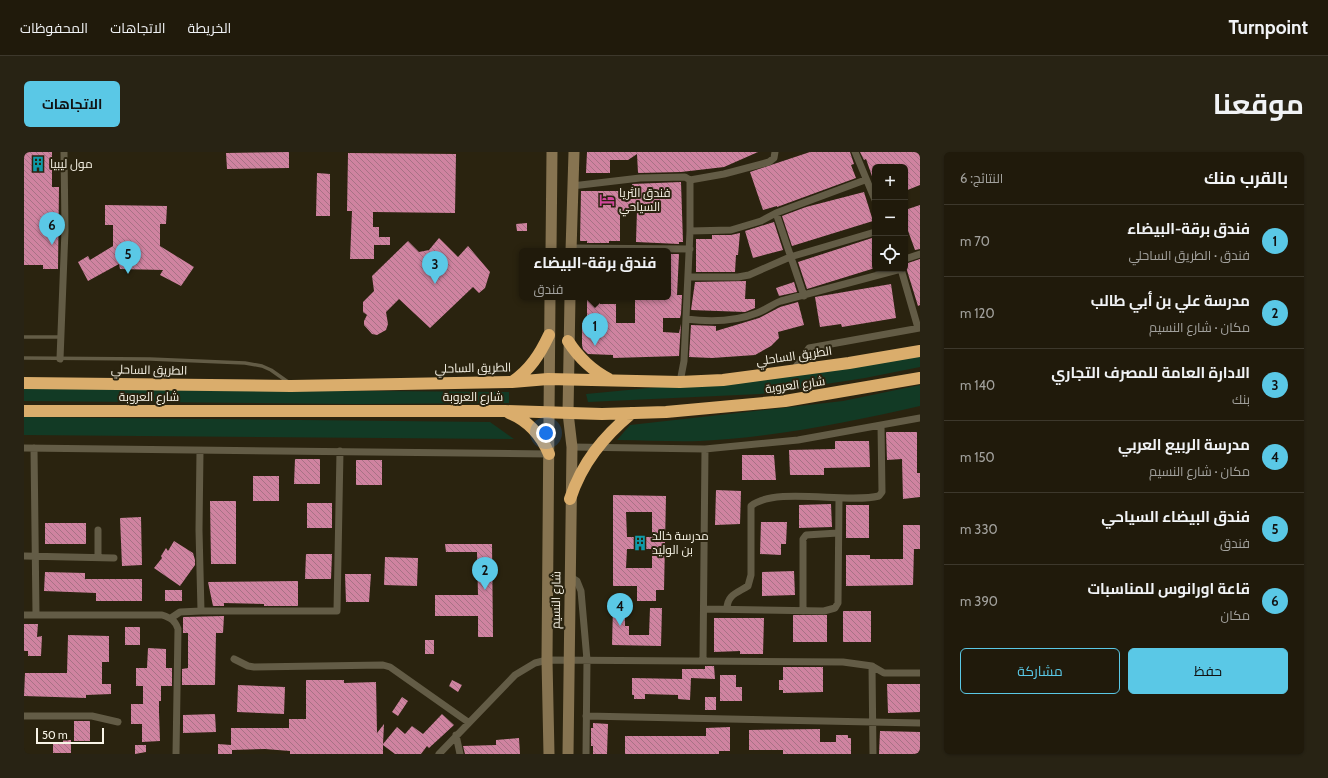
<!DOCTYPE html>
<html lang="ar">
<meta charset="utf-8">
<style>
body{margin:0;font-family:Cabin,Cairo,sans-serif;background:#282314;color:#f1f3f6;direction:rtl}
.controls{position:absolute;right:12px;top:12px;display:grid;overflow:hidden;border-radius:6px;box-shadow:0 1px 3px #0004}
.controls button{width:36px;height:36px;display:grid;place-items:center;padding:0;border:0;border-bottom:1px solid #3d382c;background:#201a0b;color:#f1f3f6;font:20px sans-serif}
.scale{position:absolute;left:12px;bottom:10px;width:68px;box-sizing:border-box;padding-left:4px;border:2px solid #f8f4e7;border-top:0;font-size:11px;line-height:14px;white-space:nowrap;color:#f8f4e7;-webkit-text-stroke:3px #2a230f;paint-order:stroke}
.you{position:absolute;left:522px;top:281px;width:14px;height:14px;margin:-10px;border:3px solid #fff;border-radius:50%;background:#1a73e8;box-shadow:0 0 0 6px #1a73e833}
.badge{display:grid;place-items:center;width:26px;height:26px;border-radius:50%;background:#5ac8e6;color:#111;font-size:13px;font-weight:700}
.pin{position:absolute;translate:-50% -33px;filter:drop-shadow(0 1px 2px #0008)}
.pin::after{content:'';position:absolute;top:21px;width:14px;height:12px;background:inherit;clip-path:polygon(0 0,100% 0,50% 100%)}
.popup{position:absolute;left:495px;top:96px;width:152px;height:52px;box-sizing:border-box;display:grid;place-content:center;border-radius:6px;background:#201a0b;filter:drop-shadow(0 1px 3px #0005);font-size:13px;white-space:nowrap;color:#a2a19d}
.popup b{font-size:15px;color:#f1f3f6}
.popup::after{content:'';position:absolute;left:50%;top:100%;margin-left:-8px;border:8px solid transparent;border-top-color:#201a0b}
.list{margin:0;padding:0;list-style:none}
h2{display:flex;justify-content:space-between;align-items:center;height:52px;margin:0;padding:0 16px;font-size:17px}
h2 small{font-size:13px;font-weight:400;color:#a2a19d}
.list li{display:grid;grid-template-columns:26px 1fr auto;gap:12px;align-items:center;box-sizing:border-box;height:72px;padding:0 16px;border-top:1px solid #3d382c}
.list b{display:block;font-size:15px;white-space:nowrap}
.list p{margin:0;font-size:13px;white-space:nowrap;color:#a2a19d}
.list em{font-size:13px;font-style:normal;color:#a2a19d}
.actions{display:flex;gap:8px;padding:12px 16px}
.actions a{flex:1;padding:9px 0;border:1px solid #5ac8e6;border-radius:6px;text-align:center;font-size:14px;color:#5ac8e6}
.actions .main{background:#5ac8e6;color:#111}
.icon{flex:none;width:22px;height:22px;fill:none;stroke:currentColor;stroke-width:2;stroke-linecap:round;stroke-linejoin:round}
.map{position:relative;flex:none;width:896px;height:602px;overflow:hidden;direction:ltr;border-radius:6px}
header{display:flex;align-items:center;gap:24px;box-sizing:border-box;height:56px;padding:0 20px;background:#201a0b;border-bottom:1px solid #3d382c}
header strong{font-size:19px}
nav{display:flex;gap:22px;margin-inline-start:auto;font-size:14px}
.intro{display:flex;align-items:center;justify-content:space-between;box-sizing:border-box;height:96px;padding:0 24px}
h1{margin:0;font-size:28px}
.button{padding:10px 18px;border-radius:6px;background:#5ac8e6;color:#111;font-size:14px;font-weight:700}
main{display:flex;gap:24px;padding:0 24px}
aside{flex:1;background:#201a0b;border-radius:6px;box-shadow:0 1px 3px #0004}
.map>svg:first-child{display:block}
</style>
<header>
<strong>Turnpoint</strong>
<nav><a>الخريطة</a><a>الاتجاهات</a><a>المحفوظات</a></nav>
</header>
<div class="intro"><h1>موقعنا</h1><a class="button">الاتجاهات</a></div>
<main>
<aside>
<h2>بالقرب منك<small>النتائج: 6</small></h2>
<ul class="list">
<li><span class="badge">1</span><div><b>فندق برقة-البيضاء</b><p>فندق · الطريق الساحلي</p></div><em>70 m</em></li>
<li><span class="badge">2</span><div><b>مدرسة علي بن أبي طالب</b><p>مكان · شارع النسيم</p></div><em>120 m</em></li>
<li><span class="badge">3</span><div><b>الادارة العامة للمصرف التجاري</b><p>بنك</p></div><em>140 m</em></li>
<li><span class="badge">4</span><div><b>مدرسة الربيع العربي</b><p>مكان · شارع النسيم</p></div><em>150 m</em></li>
<li><span class="badge">5</span><div><b>فندق البيضاء السياحي</b><p>فندق</p></div><em>330 m</em></li>
<li><span class="badge">6</span><div><b>قاعة اورانوس للمناسبات</b><p>مكان</p></div><em>390 m</em></li>
</ul>
<div class="actions"><a class="main">حفظ</a><a>مشاركة</a></div>
</aside>
<div class="map">
<svg width="896" height="602" viewBox="0 0 896 602">
<defs>
<pattern id="building-back-hatch" width="6" height="6" patternUnits="userSpaceOnUse"><rect width="6" height="6" fill="#cf83a0"/><path d="M-1 5l2 2M0 0l6 6M5-1l2 2" fill="none" stroke="#a77285"/></pattern>
</defs>
<rect width="100%" height="100%" fill="#2a230f"/>
<path fill="#123a25" d="M 896,203 L 896,215 L 841,226 L 736,242 L 564,250 L 562,242 L 803,219 Z
M 896,233 L 896,254 C 827,270 746,286 676,289 C 648,290 620,288 593,288 L 606,273 L 819,249 Z
M 0,236 L 485,240 L 485,251 L 332,252 L 0,249 Z
M 0,265 L 466,270 L 490,287 L 0,283 Z"/>
<path fill="url(#building-back-hatch)" fill-rule="evenodd" d="M 0,0 L 28,0 L 28,35 L 35,35 L 34,117 L 19,117 L 19,113 L 0,113 Z
M 265,0 L 265,16 L 203,17 L 202,1 Z
M 563,0 L 734,0 L 700,15 L 657,20 L 614,21 L 613,2 L 604,8 L 586,8 L 586,21 L 562,21 Z
M 786,0 L 826,0 L 830,12 L 827,13 L 832,26 L 753,55 L 753,54 L 739,58 L 726,20 Z
M 836,0 L 896,0 L 896,33 L 881,39 L 881,15 L 851,15 L 850,30 L 842,7 L 840,8 Z
M 324,1 L 432,2 L 431,61 L 349,60 L 349,75 L 355,75 L 355,85 L 366,85 L 366,93 L 350,93 L 350,107 L 326,107 L 328,59 L 323,59 Z
M 293,21 L 306,22 L 306,64 L 292,64 Z
M 657,30 L 659,90 L 655,90 L 655,92 L 612,90 L 613,58 L 596,59 L 596,89 L 585,89 L 585,91 L 563,91 L 563,89 L 556,89 L 557,39 L 608,39 L 608,32 Z
M 840,40 L 849,69 L 768,94 L 758,64 L 782,55 Z
M 81,53 L 143,54 L 142,72 L 136,72 L 136,94 L 170,115 L 157,134 L 136,123 L 139,118 L 96,117 L 95,112 L 64,129 L 54,110 L 64,104 L 66,108 L 89,94 L 89,73 L 81,73 Z
M 896,53 L 896,97 L 891,98 L 883,76 L 881,76 L 881,58 Z
M 750,70 L 759,98 L 729,106 L 721,79 Z
M 503,71 L 503,79 L 493,79 L 492,72 Z
M 716,81 L 714,103 L 712,103 L 711,120 L 672,120 L 672,87 L 688,87 L 688,83 L 707,83 Z
M 851,85 L 851,116 L 783,137 L 774,110 Z
M 415,86 L 434,105 L 444,94 L 466,120 L 461,136 L 455,141 L 449,135 L 406,176 L 375,147 L 362,160 L 364,172 L 362,178 L 353,183 L 348,182 L 340,173 L 340,169 L 343,163 L 339,160 L 339,150 L 350,139 L 348,124 L 384,89 L 395,100 L 405,98 Z
M 644,102 L 655,102 L 653,143 L 658,143 L 657,162 L 656,166 L 639,166 L 639,180 L 655,181 L 657,172 L 655,204 L 589,206 L 589,203 L 564,202 L 559,197 L 558,193 L 558,171 L 563,171 L 563,145 L 576,145 L 576,152 L 592,152 L 592,171 L 611,171 L 611,145 L 644,145 Z
M 896,107 L 896,153 L 894,154 L 881,112 Z
M 722,129 L 721,147 L 731,147 L 731,156 L 721,160 L 667,158 L 671,130 Z
M 770,130 L 773,140 L 755,144 L 752,136 Z
M 867,132 L 872,166 L 818,175 L 817,172 L 796,175 L 791,145 Z
M 774,150 L 780,173 L 754,180 L 755,186 L 747,194 L 731,203 L 688,206 L 665,205 L 667,173 L 692,174 L 692,179 L 735,166 L 756,155 Z
M 862,280 L 893,280 L 893,321 L 896,321 L 896,345 L 879,347 L 878,307 L 863,308 Z
M 811,289 L 845,289 L 846,315 L 800,316 L 800,323 L 766,323 L 765,298 L 811,297 Z
M 718,303 L 750,303 L 752,328 L 718,328 Z
M 271,307 L 296,307 L 296,332 L 270,332 Z
M 332,308 L 358,308 L 358,333 L 332,333 Z
M 229,324 L 255,324 L 255,349 L 229,349 Z
M 692,338 L 717,339 L 716,372 L 691,373 Z
M 589,343 L 642,344 L 640,438 L 632,438 L 632,449 L 613,449 L 613,434 L 589,434 ZM 602,360 L 628,360 L 628,385 L 603,385 ZM 603,397 L 628,397 L 628,416 L 602,416 Z
M 186,349 L 212,349 L 212,412 L 187,412 Z
M 283,351 L 308,351 L 308,376 L 283,376 Z
M 807,352 L 808,375 L 775,376 L 775,353 Z
M 822,353 L 845,353 L 845,386 L 822,386 Z
M 117,365 L 118,413 L 98,414 L 96,366 Z
M 737,370 L 763,370 L 762,392 L 757,392 L 757,403 L 736,402 Z
M 21,371 L 62,371 L 62,392 L 21,392 Z
M 879,373 L 896,373 L 896,397 L 890,397 L 889,433 L 822,434 L 822,403 L 846,403 L 846,407 L 879,407 Z
M 150,389 L 169,401 L 171,408 L 171,413 L 156,434 L 130,416 L 138,406 L 137,404 L 142,396 L 144,399 Z
M 421,392 L 468,392 L 469,485 L 454,485 L 454,464 L 411,464 L 411,443 L 454,443 L 453,400 L 422,400 Z
M 282,402 L 308,402 L 307,427 L 281,427 Z
M 361,405 L 394,406 L 393,434 L 360,433 Z
M 770,419 L 771,443 L 738,444 L 738,420 Z
M 21,420 L 61,421 L 61,427 L 118,427 L 118,449 L 72,449 L 72,441 L 20,439 Z
M 321,422 L 347,422 L 345,450 L 322,450 Z
M 274,429 L 274,454 L 240,454 L 240,452 L 200,451 L 200,454 L 189,454 L 184,430 Z
M 141,438 L 158,438 L 158,449 L 141,449 Z
M 589,455 L 601,455 L 601,474 L 605,474 L 605,483 L 625,483 L 626,456 L 638,456 L 637,494 L 588,493 Z
M 819,459 L 847,459 L 847,490 L 819,490 Z
M 769,463 L 803,463 L 803,490 L 769,490 Z
M 200,464 L 199,481 L 192,481 L 191,533 L 158,533 L 158,517 L 164,516 L 164,481 L 159,481 L 159,465 Z
M 690,466 L 740,466 L 739,502 L 716,502 L 716,499 L 690,500 Z
M 0,472 L 14,472 L 13,485 L 18,484 L 17,504 L 4,504 L 4,499 L 0,499 Z
M 101,475 L 116,475 L 116,493 L 101,493 Z
M 44,483 L 85,484 L 85,510 L 78,510 L 78,532 L 87,532 L 87,542 L 62,543 L 62,546 L 0,544 L 1,521 L 43,521 Z
M 401,488 L 410,488 L 410,502 L 401,502 Z
M 124,496 L 142,497 L 142,516 L 148,516 L 148,534 L 137,534 L 137,549 L 135,549 L 135,560 L 136,589 L 118,590 L 118,572 L 107,572 L 107,552 L 119,552 L 119,534 L 112,534 L 112,516 L 123,516 Z
M 681,514 L 690,514 L 691,527 L 667,526 L 666,548 L 654,547 L 654,543 L 621,542 L 621,547 L 610,547 L 610,543 L 608,543 L 608,526 L 658,527 L 658,517 L 681,517 Z
M 759,515 L 799,515 L 799,540 L 759,541 L 759,538 L 755,538 L 755,528 L 759,528 Z
M 696,523 L 712,523 L 712,535 L 718,535 L 718,549 L 696,549 Z
M 282,528 L 320,528 L 320,531 L 352,530 L 353,581 L 360,572 L 359,592 L 373,575 L 381,582 L 388,574 L 399,582 L 418,562 L 430,573 L 405,596 L 403,594 L 397,602 L 371,602 L 359,593 L 359,602 L 266,602 L 266,599 L 241,597 L 208,598 L 208,602 L 194,602 L 194,592 L 207,593 L 207,576 L 265,576 L 265,567 L 282,567 Z
M 428,528 L 438,533 L 434,540 L 425,534 Z
M 863,532 L 896,532 L 896,560 L 864,561 Z
M 214,533 L 261,535 L 260,562 L 213,560 Z
M 378,545 L 384,549 L 374,564 L 368,560 Z
M 681,545 L 692,545 L 692,558 L 681,558 Z
M 191,562 L 192,580 L 159,581 L 159,563 Z
M 50,569 L 66,569 L 66,589 L 50,589 Z
M 569,571 L 584,572 L 583,602 L 569,602 L 569,594 L 567,594 L 567,576 L 569,576 Z
M 706,575 L 706,599 L 695,599 L 695,602 L 601,602 L 601,584 L 682,584 L 682,576 Z
M 796,577 L 796,590 L 812,590 L 812,583 L 824,583 L 824,586 L 827,586 L 827,602 L 759,602 L 759,598 L 725,598 L 725,578 Z
M 856,579 L 896,580 L 896,602 L 855,602 Z
M 495,586 L 496,602 L 441,602 L 439,594 L 472,593 L 472,588 Z
M 39,588 L 47,588 L 47,601 L 29,601 L 29,592 L 39,592 Z
M 111,593 L 122,593 L 122,600 L 111,602 Z"/>
<g fill="none" stroke-linecap="round" stroke-linejoin="round">
<path stroke="#635c46" stroke-width="3.5" d="M 0,185 L 36,185
M 0,206 L 126,207 L 221,211 L 238,214 L 247,218 L 264,230"/>
<path stroke="#635c46" stroke-width="7" d="M 831,0 L 851,48
M 666,28 L 666,79
M 548,34 L 616,26 L 661,25 L 666,28 L 700,22 L 745,10 L 750,6 L 751,0
M 752,61 L 780,144
M 547,96 L 666,97
M 881,107 L 896,102
M 877,117 L 894,176
M 665,125 L 714,125 L 725,123 L 766,105 L 851,80
M 662,167 C 686,170 710,170 733,161 C 742,158 748,152 757,149 L 877,117
M 36,207 L 41,78 L 40,0
M 769,219 L 785,196 L 896,176
M 656,230 L 660,209 L 666,79 L 707,78 L 737,69 L 752,61 L 841,28
M 548,295 L 681,297 L 774,288 L 896,266
M 0,296 L 525,302
M 10,296 L 12,462
M 0,404 L 90,406
M 74,405 L 74,378
M 545,424 L 553,429 L 557,439 L 563,508 L 562,602
M 680,457 L 800,459 L 811,456 L 814,451 L 815,346
M 703,457 C 703,443 713,441 724,434 L 727,423 L 727,354 C 751,334 823,352 855,344 L 858,340 L 857,273
M 177,459 L 313,459 L 316,299
M 779,459 L 779,387 L 782,383 L 814,381
M 0,463 L 138,463 C 147,466 151,468 154,477 L 152,602
M 147,466 L 156,460 L 177,459 L 175,378 L 176,299
M 210,507 L 224,514 L 230,515 L 359,513 L 366,515 L 444,570
M 679,509 L 681,297
M 848,514 L 849,602
M 0,564 L 68,564 L 94,570
M 562,564 L 896,571
M 432,583 L 436,602
M 415,602 L 491,523 L 511,511 L 523,508 L 819,510 L 848,514 L 860,521 L 896,521"/>
<path stroke="#877451" stroke-width="11" d="M 527,99 L 528,0
M 547,99 L 550,0
M 525,602 L 523,508 L 526,145
M 544,602 L 548,295 L 544,261 L 546,145"/>
<path stroke="#daad6c" stroke-width="12" d="M 544,189 C 555,206 567,218 585,227
M 488,230 C 506,218 516,202 525,183
M 0,231 L 267,234 L 488,230 L 524,227 L 656,230 L 699,228 L 825,211 L 896,199
M 0,259 L 481,259 L 578,262 L 642,260 L 761,249 L 896,226
M 485,261 C 505,269 517,283 525,302
M 546,347 C 558,311 579,285 608,261"/>
</g>
<defs>
<g id="building-bare" transform="scale(1.2)"><path d="M-4-6H4V6H1V3H-1V6H-4ZM-2.5-4.3h1.7v1.8h-1.7ZM.8-4.3h1.7v1.8H.8ZM-2.5-1h1.7V.8h-1.7ZM.8-1h1.7V.8H.8Z" fill="#0f9aa8" stroke="#2a230f" stroke-width="2.5" paint-order="stroke"/></g>
<g id="hotel-bare" transform="scale(1.2)"><path d="M-6-4.5h1.5V1H6V5H4.5V3h-9V5H-6ZM-4 0a1.8 1.8 0 1 1 3.6 0ZM.5 0V-2.5h3Q6-2.5 6 0Z" fill="#d1479c" stroke="#2a230f" stroke-width="2.5" paint-order="stroke"/></g>
</defs>
<g fill-rule="evenodd">
<use href="#building-bare" x="14" y="12"/>
<use href="#hotel-bare" x="583" y="48"/>
<use href="#building-bare" x="616" y="391"/>
</g>
<g text-anchor="middle" stroke-width="4" stroke-linejoin="round" paint-order="stroke">
<g font-size="12" fill="#f8f4e7" stroke="#2a230f" text-anchor="start">
<text x="26" y="16">مول ليبيا</text>
<text x="595" y="45">فندق الثريا<tspan x="595" dy="14">السياحي</tspan></text>
<text x="628" y="388">مدرسة خالد<tspan x="628" dy="14">بن الوليد</tspan></text>
</g>
<g font-size="12" fill="#f8f4e7" stroke="#2a230f">
<text transform="translate(770 204) rotate(-8)" y="4">الطريق الساحلي</text>
<text transform="translate(449 216) rotate(-1)" y="4">الطريق الساحلي</text>
<text transform="translate(125 218) rotate(1)" y="4">الطريق الساحلي</text>
<text transform="translate(771 233) rotate(-8)" y="4">شارع العروبة</text>
<text x="125" y="249">شارع العروبة</text>
<text x="449" y="249">شارع العروبة</text>
<text transform="translate(532 448) rotate(-89)" y="4">شارع النسيم</text>
</g>
</g>
</svg>
<div class="controls">
<button>+</button>
<button>−</button>
<button><svg class="icon" aria-label="locate" viewBox="0 0 24 24"><circle cx="12" cy="12" r="6"/><path d="M12 2v4M12 18v4M2 12h4M18 12h4"/></svg></button>
</div>
<div class="scale">50 m</div>
<div class="you"></div>
<div class="pin badge" style="left:571px;top:194px">1</div>
<div class="popup"><b>فندق برقة-البيضاء</b>فندق</div>
<div class="pin badge" style="left:461px;top:438px">2</div>
<div class="pin badge" style="left:411px;top:132px">3</div>
<div class="pin badge" style="left:596px;top:474px">4</div>
<div class="pin badge" style="left:104px;top:122px">5</div>
<div class="pin badge" style="left:28px;top:93px">6</div>
</div>
</main>
